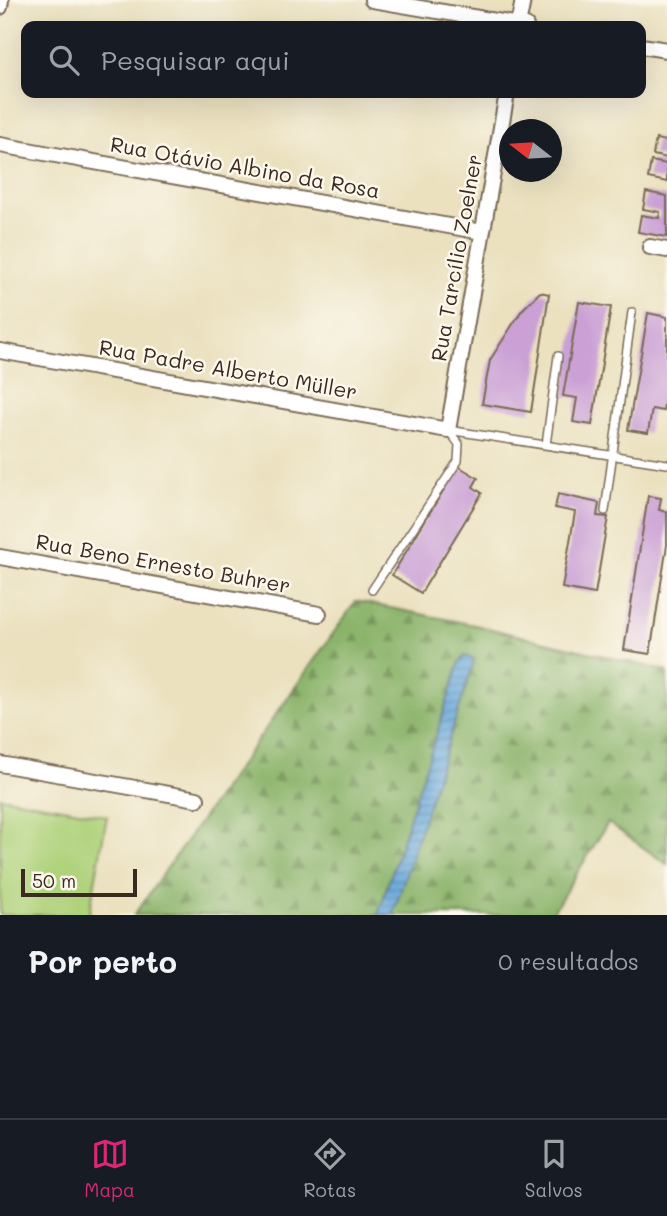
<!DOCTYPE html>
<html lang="pt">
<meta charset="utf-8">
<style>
body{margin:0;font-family:Mali,sans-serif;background:#20242c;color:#f1f3f6}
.compass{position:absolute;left:499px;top:119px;width:63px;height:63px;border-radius:50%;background:#171b24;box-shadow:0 7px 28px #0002;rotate:287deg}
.scale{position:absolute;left:21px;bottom:18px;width:116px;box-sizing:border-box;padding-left:7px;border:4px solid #3b2a1e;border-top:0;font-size:19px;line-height:24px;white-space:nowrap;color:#3b2a1e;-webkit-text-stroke:5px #fbf7ec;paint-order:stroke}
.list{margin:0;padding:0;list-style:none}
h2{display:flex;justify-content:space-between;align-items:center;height:91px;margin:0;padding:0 28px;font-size:30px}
h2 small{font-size:23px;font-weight:400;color:#9ea1a6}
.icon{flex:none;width:38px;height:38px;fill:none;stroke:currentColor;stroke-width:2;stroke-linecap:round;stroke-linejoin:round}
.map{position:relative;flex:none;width:667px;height:915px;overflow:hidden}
.search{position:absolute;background:#171b24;box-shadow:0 7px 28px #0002;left:21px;right:21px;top:21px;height:77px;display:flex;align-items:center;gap:18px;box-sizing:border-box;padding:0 24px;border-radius:14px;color:#9ea1a6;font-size:26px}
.sheet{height:203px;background:#171b24}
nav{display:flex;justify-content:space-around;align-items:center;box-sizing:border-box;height:98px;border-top:2px solid #363941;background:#171b24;font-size:19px;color:#9ea1a6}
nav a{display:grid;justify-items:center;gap:4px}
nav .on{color:#db2777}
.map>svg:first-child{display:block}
</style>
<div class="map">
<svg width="667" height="915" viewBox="0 0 667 915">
<defs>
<pattern id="forest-firs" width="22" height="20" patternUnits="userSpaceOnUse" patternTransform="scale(1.75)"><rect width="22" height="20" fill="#8bb46a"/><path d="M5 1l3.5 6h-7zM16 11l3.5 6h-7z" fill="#739357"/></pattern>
<pattern id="water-rules" width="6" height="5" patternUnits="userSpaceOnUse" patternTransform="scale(1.75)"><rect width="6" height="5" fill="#68a8db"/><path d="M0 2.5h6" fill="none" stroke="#5789b1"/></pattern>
</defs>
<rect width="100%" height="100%" fill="#fbf7ec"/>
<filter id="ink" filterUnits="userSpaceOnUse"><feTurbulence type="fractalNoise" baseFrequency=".0143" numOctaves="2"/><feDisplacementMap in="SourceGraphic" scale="14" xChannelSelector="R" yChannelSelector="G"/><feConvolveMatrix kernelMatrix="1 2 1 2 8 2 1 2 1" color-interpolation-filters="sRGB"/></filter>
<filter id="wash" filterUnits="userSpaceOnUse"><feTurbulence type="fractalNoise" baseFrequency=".00686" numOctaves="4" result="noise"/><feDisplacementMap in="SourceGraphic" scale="28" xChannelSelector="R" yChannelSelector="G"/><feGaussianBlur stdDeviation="1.57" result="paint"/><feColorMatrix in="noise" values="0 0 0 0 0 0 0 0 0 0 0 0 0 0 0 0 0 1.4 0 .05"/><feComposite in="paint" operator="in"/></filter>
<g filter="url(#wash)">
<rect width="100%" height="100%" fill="#ebe1bf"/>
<path fill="#afd27a" stroke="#757e4c" stroke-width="2" d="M 0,797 L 107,816 L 89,915 L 0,915 Z"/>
<path fill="url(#forest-firs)" stroke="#636f44" stroke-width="2" d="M 356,601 L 475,625 L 667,671 L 667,864 L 608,823 L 551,915 L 134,915 Z"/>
<path fill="url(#water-rules)" stroke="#52697c" stroke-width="2" d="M 465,656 L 474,659 L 472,668 L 393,915 L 378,915 L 460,661 Z"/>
<g id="blocks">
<path fill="#caa0d5" d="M 656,139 L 667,141 L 667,158 L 653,155 Z
M 651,161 L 667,164 L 667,182 L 648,178 Z
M 646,192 L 667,196 L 667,237 L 638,232 L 641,215 L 659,218 L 660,212 L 643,209 Z
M 540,292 L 549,294 L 531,412 L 482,404 L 490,360 L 522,310 Z
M 579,302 L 611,307 L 592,425 L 573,422 L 577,398 L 563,396 Z
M 648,313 L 667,317 L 667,387 L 663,411 L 652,409 L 648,433 L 628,430 Z
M 458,466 L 478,478 L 473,487 L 482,493 L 421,593 L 392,575 Z
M 558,494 L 599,503 L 597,516 L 608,517 L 595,594 L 562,588 L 575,512 L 555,508 Z
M 648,496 L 661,498 L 659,510 L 667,512 L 667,545 L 650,654 L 624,650 Z"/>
</g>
</g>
<g filter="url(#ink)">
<use href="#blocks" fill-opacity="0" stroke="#796a56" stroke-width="2"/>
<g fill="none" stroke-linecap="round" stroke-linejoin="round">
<g stroke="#796a56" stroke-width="10">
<path id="lane" d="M 448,430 L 667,464
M 546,445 L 558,356
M 605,511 L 632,312
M 372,590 L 458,461 L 459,444 L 448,430"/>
</g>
<g stroke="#796a56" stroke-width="18">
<path id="street" d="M 372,0 L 526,26
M 0,7 L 1,0
M 518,26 L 523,0
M 641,46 L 667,50
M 0,145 L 482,232
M 650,247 L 667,250
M 0,351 L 448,430 L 507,93
M 0,557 L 319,614
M 0,764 L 197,799"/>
</g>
<use href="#lane" stroke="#fff" stroke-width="7"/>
<use href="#street" stroke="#fff" stroke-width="14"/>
</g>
</g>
<g text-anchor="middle" stroke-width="5" stroke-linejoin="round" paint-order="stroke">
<g font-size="21" fill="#3b2a1e" stroke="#fbf7ec">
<text transform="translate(245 168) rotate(10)" y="7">Rua Otávio Albino da Rosa</text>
<text transform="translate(457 258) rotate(-80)" y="7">Rua Tarcílio Zoelner</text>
<text transform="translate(228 370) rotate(10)" y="7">Rua Padre Alberto Müller</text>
<text transform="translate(163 564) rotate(10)" y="7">Rua Beno Ernesto Buhrer</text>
</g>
</g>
</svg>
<svg class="compass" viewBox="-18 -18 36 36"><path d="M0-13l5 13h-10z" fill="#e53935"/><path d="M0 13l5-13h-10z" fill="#9ea1a6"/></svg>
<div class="scale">50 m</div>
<div class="search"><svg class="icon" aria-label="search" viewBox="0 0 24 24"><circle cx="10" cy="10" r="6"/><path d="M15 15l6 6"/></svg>Pesquisar aqui</div>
</div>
<section class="sheet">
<h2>Por perto<small>0 resultados</small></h2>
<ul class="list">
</ul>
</section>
<nav>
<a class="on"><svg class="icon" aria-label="map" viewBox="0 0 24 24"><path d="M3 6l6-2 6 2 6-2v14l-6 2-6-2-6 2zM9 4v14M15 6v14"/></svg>Mapa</a>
<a><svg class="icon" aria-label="directions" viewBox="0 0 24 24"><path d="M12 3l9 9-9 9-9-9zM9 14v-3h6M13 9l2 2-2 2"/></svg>Rotas</a>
<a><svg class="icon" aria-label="saved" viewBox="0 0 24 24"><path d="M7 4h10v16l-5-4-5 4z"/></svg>Salvos</a>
</nav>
